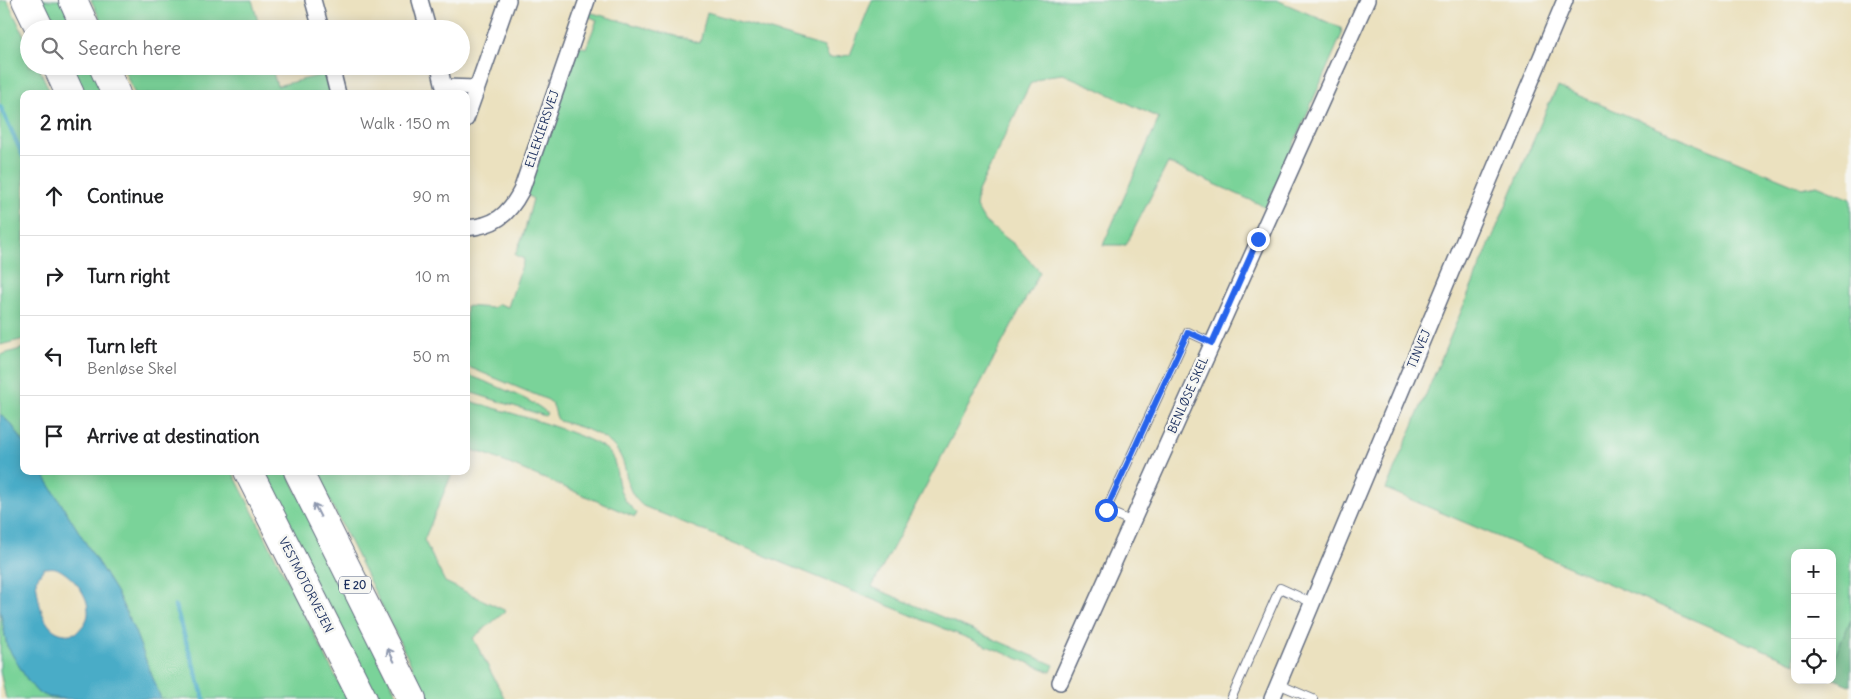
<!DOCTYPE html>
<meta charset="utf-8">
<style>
body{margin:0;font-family:Delius,sans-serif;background:#f2f2f2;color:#202124}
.controls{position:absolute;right:15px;bottom:15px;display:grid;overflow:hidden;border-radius:10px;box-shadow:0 2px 12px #0003}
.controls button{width:45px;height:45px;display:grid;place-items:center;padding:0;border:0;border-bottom:1px solid #e0e0e0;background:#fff;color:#202124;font:25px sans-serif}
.stop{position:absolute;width:15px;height:15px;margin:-11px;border:4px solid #2563eb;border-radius:50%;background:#fff}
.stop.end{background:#2563eb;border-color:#fff;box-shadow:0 1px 5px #0008}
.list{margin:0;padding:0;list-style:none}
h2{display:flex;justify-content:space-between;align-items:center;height:65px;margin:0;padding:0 20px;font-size:21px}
h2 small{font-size:16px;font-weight:400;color:#757577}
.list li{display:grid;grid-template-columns:32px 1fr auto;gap:15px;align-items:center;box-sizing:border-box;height:80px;padding:0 20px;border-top:1px solid #e0e0e0}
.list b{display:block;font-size:19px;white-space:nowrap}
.list p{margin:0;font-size:16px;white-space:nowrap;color:#757577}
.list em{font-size:16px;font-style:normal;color:#757577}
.icon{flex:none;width:28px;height:28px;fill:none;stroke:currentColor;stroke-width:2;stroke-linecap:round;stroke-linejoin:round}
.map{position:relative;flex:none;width:1851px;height:699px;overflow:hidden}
.search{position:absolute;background:#fff;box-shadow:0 2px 12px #0003;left:20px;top:20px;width:450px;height:55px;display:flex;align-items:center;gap:12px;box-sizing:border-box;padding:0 18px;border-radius:28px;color:#757577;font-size:19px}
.panel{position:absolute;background:#fff;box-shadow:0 2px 12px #0003;left:20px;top:90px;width:450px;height:385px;border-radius:10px}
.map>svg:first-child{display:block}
</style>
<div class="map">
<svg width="1851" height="699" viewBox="0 0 1851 699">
<rect width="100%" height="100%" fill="#f6f6f2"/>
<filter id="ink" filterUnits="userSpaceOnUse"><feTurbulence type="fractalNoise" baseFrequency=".02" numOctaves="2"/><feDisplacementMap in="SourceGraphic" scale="10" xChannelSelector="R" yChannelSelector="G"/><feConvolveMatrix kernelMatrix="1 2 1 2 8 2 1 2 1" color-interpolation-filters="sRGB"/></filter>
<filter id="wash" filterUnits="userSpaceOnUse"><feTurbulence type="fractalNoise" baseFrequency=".0096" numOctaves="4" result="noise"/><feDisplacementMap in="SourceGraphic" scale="20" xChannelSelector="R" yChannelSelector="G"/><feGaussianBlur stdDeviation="1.12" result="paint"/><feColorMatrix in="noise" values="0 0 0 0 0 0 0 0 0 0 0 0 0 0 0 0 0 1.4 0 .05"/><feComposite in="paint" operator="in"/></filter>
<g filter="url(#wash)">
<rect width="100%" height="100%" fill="#ebe1bf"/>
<path fill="#7ad399" stroke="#4a817c" d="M 0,0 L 7,0 L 29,46 L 29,66 L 38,66 L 51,94 L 24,94 L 24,339 L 0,345 Z
M 35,0 L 62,0 L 76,29 L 48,29 Z
M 91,0 L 252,0 L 260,29 L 105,29 Z
M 872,0 L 1277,0 L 1341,28 L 1342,34 L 1266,207 L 1168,163 L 1126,245 L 1103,245 L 1159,118 L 1096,88 L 1063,74 L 1046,76 L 1030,84 L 978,191 L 976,207 L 985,222 L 1014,244 L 1040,272 L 872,587 L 1054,665 L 1051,672 L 643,506 C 630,495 628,485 625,469 C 618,436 587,429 559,421 C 553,413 557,406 548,400 L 466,366 L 466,306 L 492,308 L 499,304 L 508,307 L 524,259 L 515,255 L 524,233 L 533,199 L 526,194 L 579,46 L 586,48 L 597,20 L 588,16 L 589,12 L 700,43 L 707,12 L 824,47 L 829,58 L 850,55 Z
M 65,66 L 93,66 L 106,94 L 78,94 Z
M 122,66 L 271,66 L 277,86 L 326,74 L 332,94 L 135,94 Z
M 1558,87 L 1802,188 L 1817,185 L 1851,199 L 1851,620 L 1832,662 L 1832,553 L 1795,553 L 1795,663 L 1386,489 L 1548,106 Z
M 24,348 L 24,443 L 12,425 L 0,414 L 0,355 Z
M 466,374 C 481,380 542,403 547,414 L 545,416 L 539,414 L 466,391 Z
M 466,400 C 493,408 595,435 609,452 C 618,463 616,480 621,492 C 624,501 631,507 637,513 L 635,517 L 488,455 L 466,448 Z
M 41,471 L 232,471 L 347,699 L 161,699 L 135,632 L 118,595 Z
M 259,471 L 287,471 L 399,699 L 371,699 Z
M 315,471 L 453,471 L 424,540 L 445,582 L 506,611 L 473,638 L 505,699 L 428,699 Z
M 0,609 L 7,646 L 28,681 L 37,692 L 49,697 L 65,699 L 6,699 L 0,671 Z"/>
<path fill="#63b581" stroke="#3f7270" d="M 1851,620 L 1851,686 L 1832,678 L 1832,662 Z"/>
<path fill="#48acc7" stroke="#326e92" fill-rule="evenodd" d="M 0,414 L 12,425 L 24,443 L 24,471 L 41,471 L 118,595 L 135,632 L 161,699 L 65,699 L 49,697 L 37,692 L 28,681 L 7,646 L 0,609 ZM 44,568 C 48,568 52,567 56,568 C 70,574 88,593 88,610 C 89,620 83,626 76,633 C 73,633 68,635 65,634 C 41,632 38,597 36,580 Z"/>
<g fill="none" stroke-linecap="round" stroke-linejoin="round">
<path stroke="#48acc7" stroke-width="4.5" d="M 0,106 L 24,158
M 175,606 L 204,699"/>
</g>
</g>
<g filter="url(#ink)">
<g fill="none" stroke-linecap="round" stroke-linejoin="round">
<g stroke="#646d80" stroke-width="10">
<path id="lane" d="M 1132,522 L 1106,510 L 1188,332 L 1212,343
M 1278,684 L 1313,699
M 1231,699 L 1280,588 L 1313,603"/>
</g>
<g stroke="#646d80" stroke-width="18">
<path id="street" d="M 313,0 L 321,29
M 420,0 L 428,29
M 331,66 L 338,94
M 439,66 L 444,87 L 477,88 L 508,0
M 466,119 L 477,88
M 466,228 C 494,226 508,216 521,191 L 587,0
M 1060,682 L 1367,0
M 1272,699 L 1565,0"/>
</g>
<g stroke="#646d80" stroke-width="30">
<path id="highway" d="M 26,0 L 40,29
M 73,0 L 86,29
M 57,66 L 70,94
M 103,66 L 116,94
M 248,471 L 363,699
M 298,471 L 412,699"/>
</g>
<use href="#lane" stroke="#fff" stroke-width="8"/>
<use href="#street" stroke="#fff" stroke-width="15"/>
<use href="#highway" stroke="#fff" stroke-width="28"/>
</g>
<defs><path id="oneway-shaft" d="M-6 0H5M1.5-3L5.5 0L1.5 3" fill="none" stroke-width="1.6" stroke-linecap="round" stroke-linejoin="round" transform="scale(1.25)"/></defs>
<g stroke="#8d97ae">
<use href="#oneway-shaft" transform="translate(317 510) rotate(-117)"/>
<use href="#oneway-shaft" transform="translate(391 655) rotate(-117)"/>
</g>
</g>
<g fill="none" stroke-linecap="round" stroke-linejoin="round" filter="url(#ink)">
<path stroke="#2563eb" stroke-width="6" d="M 1106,510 L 1188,332 L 1212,343 L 1258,239"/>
</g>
<g text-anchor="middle" stroke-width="5" stroke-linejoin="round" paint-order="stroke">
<rect fill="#f6f6f2" stroke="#5d6b8a" stroke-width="1" x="339" y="576.5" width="32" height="17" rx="4"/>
<g font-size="11" font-weight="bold" fill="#1b2f5e">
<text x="355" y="589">E 20</text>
</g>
<g font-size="12" fill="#1b2f5e" stroke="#f6f6f2">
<text transform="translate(542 129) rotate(-71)" y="4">EILEKIERSVEJ</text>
<text transform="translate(1419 349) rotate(-67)" y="4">TINVEJ</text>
<text transform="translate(1188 395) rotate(-66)" y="4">BENLØSE SKEL</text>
<text transform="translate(306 585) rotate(63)" y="4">VESTMOTORVEJEN</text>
</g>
</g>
</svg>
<div class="controls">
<button>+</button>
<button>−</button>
<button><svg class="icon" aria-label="locate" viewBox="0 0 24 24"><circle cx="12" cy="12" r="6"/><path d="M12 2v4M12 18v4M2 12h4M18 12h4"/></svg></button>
</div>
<div class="stop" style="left:1106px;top:510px"></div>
<div class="stop end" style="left:1258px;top:239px"></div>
<div class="search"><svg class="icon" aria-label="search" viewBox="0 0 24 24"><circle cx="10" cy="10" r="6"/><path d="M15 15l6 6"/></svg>Search here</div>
<section class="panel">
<h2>2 min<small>Walk · 150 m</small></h2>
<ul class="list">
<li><svg class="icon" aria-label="ahead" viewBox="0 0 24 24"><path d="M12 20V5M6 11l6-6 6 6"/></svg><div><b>Continue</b></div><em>90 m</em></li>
<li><svg class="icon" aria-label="right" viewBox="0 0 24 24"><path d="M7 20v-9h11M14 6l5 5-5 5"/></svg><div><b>Turn right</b></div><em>10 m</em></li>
<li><svg class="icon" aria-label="left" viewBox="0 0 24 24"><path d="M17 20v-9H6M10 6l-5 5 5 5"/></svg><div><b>Turn left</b><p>Benløse Skel</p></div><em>50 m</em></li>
<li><svg class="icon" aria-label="arrive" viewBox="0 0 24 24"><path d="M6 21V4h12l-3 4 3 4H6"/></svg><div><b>Arrive at destination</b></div></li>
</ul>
</section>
</div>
